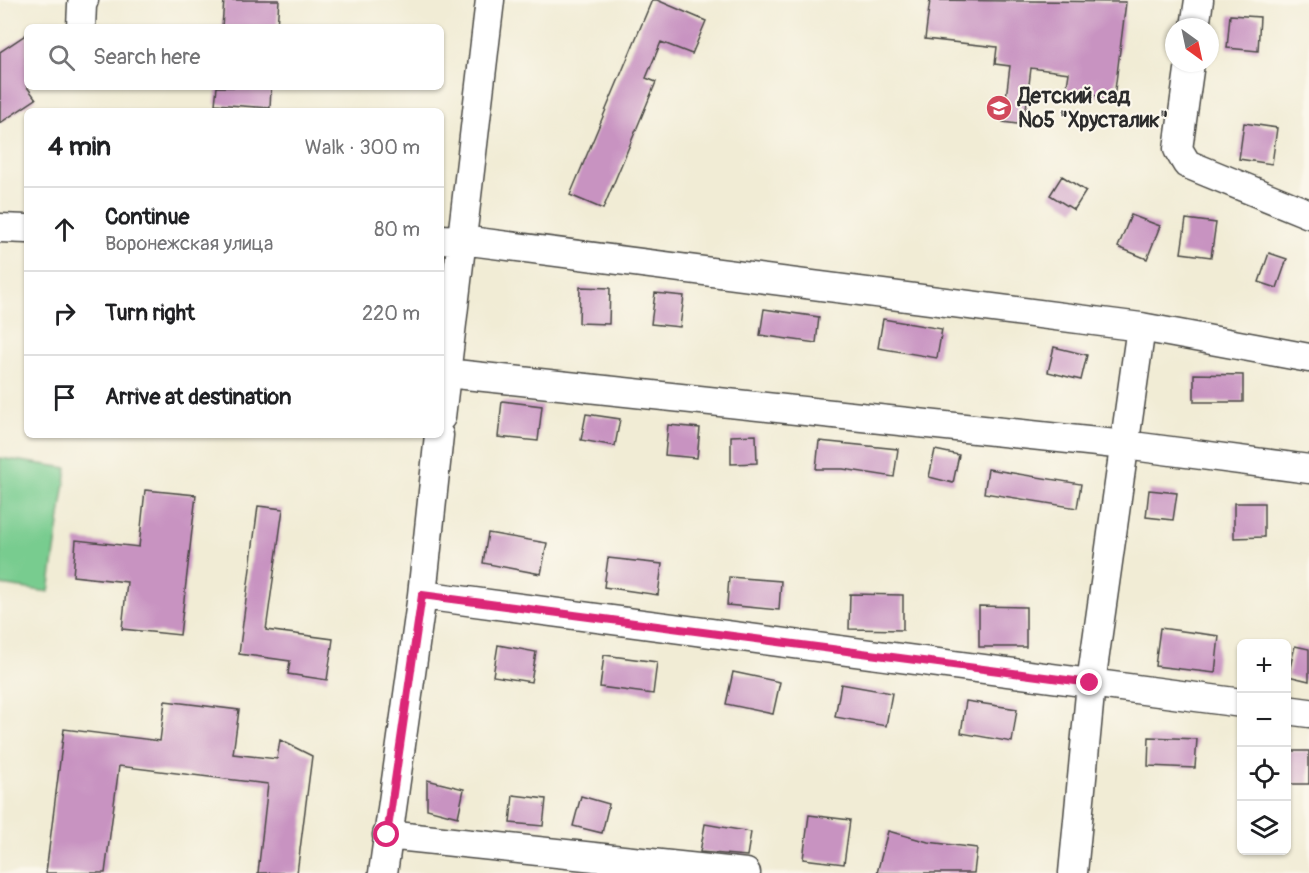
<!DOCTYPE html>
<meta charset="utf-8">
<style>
body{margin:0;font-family:Pangolin,sans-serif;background:#f6f6f6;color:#202124}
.controls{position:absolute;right:18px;bottom:18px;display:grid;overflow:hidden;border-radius:9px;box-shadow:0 2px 4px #0004}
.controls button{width:54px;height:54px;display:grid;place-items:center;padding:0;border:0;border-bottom:2px solid #e0e0e0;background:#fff;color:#202124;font:30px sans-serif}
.compass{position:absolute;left:1165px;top:18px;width:54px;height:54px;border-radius:50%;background:#fff;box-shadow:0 2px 4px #0004;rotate:147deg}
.stop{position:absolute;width:18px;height:18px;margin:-14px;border:4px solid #db2777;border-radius:50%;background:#fff}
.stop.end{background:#db2777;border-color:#fff;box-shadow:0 2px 6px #0008}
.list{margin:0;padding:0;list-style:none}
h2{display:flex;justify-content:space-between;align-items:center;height:78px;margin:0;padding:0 24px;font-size:26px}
h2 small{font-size:20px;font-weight:400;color:#757577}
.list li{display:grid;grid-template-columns:39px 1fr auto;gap:18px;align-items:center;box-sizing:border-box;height:84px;padding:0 24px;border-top:2px solid #e0e0e0}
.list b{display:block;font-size:22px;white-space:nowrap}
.list p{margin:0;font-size:20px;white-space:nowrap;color:#757577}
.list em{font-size:20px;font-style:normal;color:#757577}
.icon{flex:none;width:33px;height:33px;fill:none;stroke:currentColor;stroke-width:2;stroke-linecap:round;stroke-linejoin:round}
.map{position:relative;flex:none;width:1309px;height:873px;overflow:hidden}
.search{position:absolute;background:#fff;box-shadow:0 2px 4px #0004;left:24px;top:24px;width:420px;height:66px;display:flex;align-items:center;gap:15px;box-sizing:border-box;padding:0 21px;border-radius:9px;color:#757577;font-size:22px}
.panel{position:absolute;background:#fff;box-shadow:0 2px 4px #0004;left:24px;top:108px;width:420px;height:330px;border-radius:9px}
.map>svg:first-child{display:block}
</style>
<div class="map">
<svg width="1309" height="873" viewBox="0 0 1309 873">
<rect width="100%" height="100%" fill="#fbf7ec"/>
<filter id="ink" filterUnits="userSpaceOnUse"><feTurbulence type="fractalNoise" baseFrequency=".0167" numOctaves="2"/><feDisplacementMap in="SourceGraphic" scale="12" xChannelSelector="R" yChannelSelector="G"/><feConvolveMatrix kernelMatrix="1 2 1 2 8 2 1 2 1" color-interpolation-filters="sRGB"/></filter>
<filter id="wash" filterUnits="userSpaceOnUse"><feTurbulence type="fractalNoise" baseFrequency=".008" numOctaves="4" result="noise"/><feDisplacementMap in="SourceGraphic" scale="24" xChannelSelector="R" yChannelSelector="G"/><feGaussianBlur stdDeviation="1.35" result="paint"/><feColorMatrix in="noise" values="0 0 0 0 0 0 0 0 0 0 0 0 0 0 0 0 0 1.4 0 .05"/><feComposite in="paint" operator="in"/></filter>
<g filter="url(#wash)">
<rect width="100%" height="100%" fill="#f1ecd5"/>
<path fill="#78cc8f" stroke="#527c5d" stroke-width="1.5" d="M 0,458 L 67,468 L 49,592 L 0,585 Z"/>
<g id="blocks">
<path fill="#c893c1" d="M 224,0 L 279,0 L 277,27 L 222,27 Z
M 652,0 L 657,0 L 706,21 L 692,54 L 661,42 L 646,78 L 656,82 L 603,209 L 570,195 Z
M 930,0 L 1126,2 L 1114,98 L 1066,92 L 1069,73 L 1031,68 L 1024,125 L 1003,122 L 1010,66 L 995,64 L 997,47 L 925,39 Z
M 1230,15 L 1260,17 L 1258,51 L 1227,48 Z
M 27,34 L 27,87 L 36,99 L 0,123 L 0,52 Z
M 217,87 L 271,87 L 270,108 L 215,104 Z
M 1244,123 L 1277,128 L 1272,164 L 1239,159 Z
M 1062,176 L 1086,191 L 1074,210 L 1050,195 Z
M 1131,215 L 1160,226 L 1147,259 L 1118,247 Z
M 1186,219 L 1216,223 L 1211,257 L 1181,253 Z
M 1269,253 L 1287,259 L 1277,288 L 1259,282 Z
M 580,287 L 610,288 L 609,324 L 579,323 Z
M 655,293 L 684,296 L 680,327 L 651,324 Z
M 764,309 L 819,317 L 816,343 L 760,335 Z
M 883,319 L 942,329 L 937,358 L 878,348 Z
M 1054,347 L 1087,355 L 1081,380 L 1048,372 Z
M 1194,374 L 1243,375 L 1243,402 L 1194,402 Z
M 502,401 L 542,406 L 538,441 L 498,437 Z
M 586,414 L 620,419 L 615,446 L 581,440 Z
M 668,425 L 700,428 L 697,458 L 665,455 Z
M 756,435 L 757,463 L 731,464 L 731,436 Z
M 819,441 L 898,449 L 894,477 L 843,469 L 816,469 Z
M 935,450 L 959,455 L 953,483 L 929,477 Z
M 988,469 L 1081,484 L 1077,508 L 984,493 Z
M 145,490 L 196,495 L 180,635 L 122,629 L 127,582 L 73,576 L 76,540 L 139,547 Z
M 1149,490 L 1177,493 L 1173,520 L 1146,517 Z
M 1234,503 L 1264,503 L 1264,537 L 1234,538 Z
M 258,506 L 283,509 L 266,630 L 333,639 L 327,680 L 288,674 L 290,661 L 239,654 Z
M 488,533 L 547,543 L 541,574 L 483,563 Z
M 608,558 L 662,564 L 658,595 L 604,587 Z
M 729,577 L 781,581 L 779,610 L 727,605 Z
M 850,594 L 903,595 L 903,630 L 849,629 Z
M 979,606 L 1026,607 L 1026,647 L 979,647 Z
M 1160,628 L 1219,636 L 1215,673 L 1155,666 Z
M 498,645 L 536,652 L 531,682 L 493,676 Z
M 1295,646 L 1309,649 L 1309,681 L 1288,676 Z
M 604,655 L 657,662 L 653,694 L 600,687 Z
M 733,672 L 780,682 L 773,714 L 726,704 Z
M 841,684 L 892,693 L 886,726 L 835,717 Z
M 165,701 L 239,710 L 233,754 L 277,759 L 280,740 L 312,756 L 297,873 L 258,873 L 268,784 L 119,766 L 105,873 L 46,873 L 64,729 L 160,741 Z
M 966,701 L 1017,709 L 1012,742 L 961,733 Z
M 1149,737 L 1197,739 L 1195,768 L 1148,766 Z
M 1287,751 L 1309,751 L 1309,784 L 1287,784 Z
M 427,780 L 464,789 L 458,817 L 427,809 Z
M 513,795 L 546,799 L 543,826 L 510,823 Z
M 581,796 L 609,804 L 602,833 L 573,826 Z
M 809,815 L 850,820 L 844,864 L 803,859 Z
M 705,824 L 751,832 L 747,856 L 700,852 Z
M 888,831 L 928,842 L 977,848 L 974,873 L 877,873 Z"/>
</g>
</g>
<g filter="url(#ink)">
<use href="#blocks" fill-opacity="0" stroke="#494844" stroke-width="1.5"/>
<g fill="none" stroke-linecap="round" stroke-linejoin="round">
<g stroke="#494844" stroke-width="31">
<path id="minor" d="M 81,27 L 82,5 L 84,0
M 1195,27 L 1199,0
M 1190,63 L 1178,149 L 1187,164 L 1309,214
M 0,228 L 27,229
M 441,239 L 462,240 L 1141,327 L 1091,683 L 1073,873
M 1141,327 L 1309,358
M 446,373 L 1125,445 L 1309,469
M 441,417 L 490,0
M 422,595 L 1242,703
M 1286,710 L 1309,713
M 387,835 L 746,873
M 383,873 L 422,595 L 439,435"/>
</g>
<use href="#minor" stroke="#fff" stroke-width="28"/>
</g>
</g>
<g fill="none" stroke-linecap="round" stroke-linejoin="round" filter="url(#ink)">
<path stroke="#db2777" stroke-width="8" d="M 387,835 L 422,595 L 1090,683"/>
</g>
<defs>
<g id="school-disc" transform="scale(1.35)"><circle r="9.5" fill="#d1495b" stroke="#fbf7ec"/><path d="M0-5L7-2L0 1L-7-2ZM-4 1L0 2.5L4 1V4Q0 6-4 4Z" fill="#fff"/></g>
</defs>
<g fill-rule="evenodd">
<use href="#school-disc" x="999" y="108"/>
</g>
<g text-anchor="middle" stroke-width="4.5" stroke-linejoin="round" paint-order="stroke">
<g font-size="21" font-weight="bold" fill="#2b2b2b" stroke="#fbf7ec" text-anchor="start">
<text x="1018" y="103">Детский сад<tspan x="1018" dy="24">№5 "Хрусталик"</tspan></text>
</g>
</g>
</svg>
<div class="controls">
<button>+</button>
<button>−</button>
<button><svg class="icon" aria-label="locate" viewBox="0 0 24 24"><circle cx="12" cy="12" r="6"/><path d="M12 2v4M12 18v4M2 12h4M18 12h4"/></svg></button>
<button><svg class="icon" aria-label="layers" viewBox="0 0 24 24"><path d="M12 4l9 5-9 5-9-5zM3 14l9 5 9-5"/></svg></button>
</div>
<svg class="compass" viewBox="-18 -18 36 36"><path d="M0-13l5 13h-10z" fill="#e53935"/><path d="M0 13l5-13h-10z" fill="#757577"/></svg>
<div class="stop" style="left:387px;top:835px"></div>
<div class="stop end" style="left:1090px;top:683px"></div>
<div class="search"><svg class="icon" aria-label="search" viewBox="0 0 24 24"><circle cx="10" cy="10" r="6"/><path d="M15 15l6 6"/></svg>Search here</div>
<section class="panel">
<h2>4 min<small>Walk · 300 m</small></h2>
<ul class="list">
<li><svg class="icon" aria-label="ahead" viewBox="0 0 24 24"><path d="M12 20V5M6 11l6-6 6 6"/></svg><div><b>Continue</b><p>Воронежская улица</p></div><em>80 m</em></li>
<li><svg class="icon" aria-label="right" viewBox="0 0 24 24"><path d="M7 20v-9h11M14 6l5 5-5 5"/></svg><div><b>Turn right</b></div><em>220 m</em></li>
<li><svg class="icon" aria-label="arrive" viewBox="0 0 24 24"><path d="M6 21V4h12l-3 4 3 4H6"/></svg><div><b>Arrive at destination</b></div></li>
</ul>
</section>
</div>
